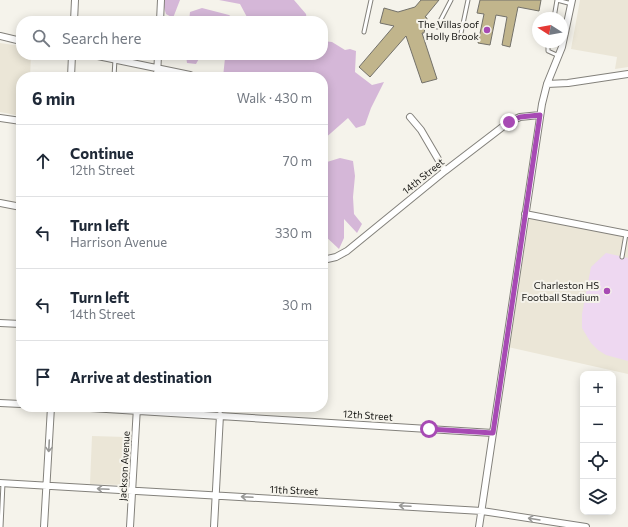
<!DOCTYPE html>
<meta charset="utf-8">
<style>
body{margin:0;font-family:Commissioner,sans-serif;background:#f6f6f7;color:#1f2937}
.controls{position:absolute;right:12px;bottom:12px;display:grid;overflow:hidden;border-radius:8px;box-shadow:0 2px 10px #0003}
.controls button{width:36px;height:36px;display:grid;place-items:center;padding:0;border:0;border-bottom:1px solid #e0e1e3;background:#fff;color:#1f2937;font:20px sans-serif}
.compass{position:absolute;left:532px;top:12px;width:36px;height:36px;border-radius:50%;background:#fff;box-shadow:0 2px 10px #0003;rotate:281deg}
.stop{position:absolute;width:12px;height:12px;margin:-9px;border:3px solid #a74ab4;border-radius:50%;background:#fff}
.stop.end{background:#a74ab4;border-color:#fff;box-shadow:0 1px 4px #0008}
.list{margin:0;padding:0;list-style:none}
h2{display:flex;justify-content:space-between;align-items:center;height:52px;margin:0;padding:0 16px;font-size:17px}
h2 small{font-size:13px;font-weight:400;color:#747a83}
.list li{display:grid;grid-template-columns:26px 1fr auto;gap:12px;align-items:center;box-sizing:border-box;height:72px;padding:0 16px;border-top:1px solid #e0e1e3}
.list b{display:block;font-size:15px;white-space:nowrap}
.list p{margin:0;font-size:13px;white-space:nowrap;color:#747a83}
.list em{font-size:13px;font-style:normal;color:#747a83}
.icon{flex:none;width:22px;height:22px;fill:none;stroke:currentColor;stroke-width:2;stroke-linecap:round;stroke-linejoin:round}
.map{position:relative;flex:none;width:628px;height:527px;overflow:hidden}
.search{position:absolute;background:#fff;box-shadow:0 2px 10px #0003;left:16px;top:16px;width:312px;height:44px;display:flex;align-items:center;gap:10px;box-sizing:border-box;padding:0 14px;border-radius:16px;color:#747a83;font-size:15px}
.panel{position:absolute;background:#fff;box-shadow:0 2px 10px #0003;left:16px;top:72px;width:312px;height:340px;border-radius:16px}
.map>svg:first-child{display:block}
</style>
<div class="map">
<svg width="628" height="527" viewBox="0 0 628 527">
<rect width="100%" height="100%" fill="#f5f3eb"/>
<path fill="#ebe6d7" d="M 580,0 L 628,0 L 628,67 L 615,69 L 617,57 L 571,49 Z
M 0,43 L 21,46 L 21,55 L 31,55 L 30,77 L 21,77 L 21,116 L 0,112 Z
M 530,215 L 628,234 L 628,374 L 508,347 Z
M 92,436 L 126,437 L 124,485 L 90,484 Z"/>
<path fill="#eed8f1" d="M 606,253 L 628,258 L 628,361 L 606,355 L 598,350 L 591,343 L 582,328 L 582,314 L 591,267 Z"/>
<path fill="#d5b7d8" d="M 165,0 L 180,0 L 173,18 L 166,14 L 163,4 Z
M 219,0 L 294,0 L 306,14 L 307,21 L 247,21 L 248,19 L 240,4 Z
M 202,8 L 229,15 L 237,21 L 189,21 L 190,12 Z
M 323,41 L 332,42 L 345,50 L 350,49 L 356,51 L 355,72 L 372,85 L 384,82 L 371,108 L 365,125 L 356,128 L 348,118 L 323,140 L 323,77 L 223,77 L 225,58 L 221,55 L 323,55 Z
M 186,55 L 201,55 L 196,64 L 187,63 Z
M 340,158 L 353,161 L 355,176 L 353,197 L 354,214 L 362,224 L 357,233 L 344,219 L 344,238 L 339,249 L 323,234 L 323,160 L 327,162 Z"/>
<path fill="#c1b58c" stroke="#73716a" d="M 421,0 L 439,0 L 425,17 L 427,18 L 424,33 L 422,33 L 437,79 L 422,83 L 406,36 L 370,77 L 359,67 L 394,26 L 380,23 L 384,8 L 398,12 L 415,7 Z
M 480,0 L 541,0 L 539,11 L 518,7 L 510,47 L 502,45 L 507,17 L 496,15 L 490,45 L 478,43 L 484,14 L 477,13 Z"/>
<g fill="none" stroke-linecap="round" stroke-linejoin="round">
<g stroke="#83817b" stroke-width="5">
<path id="lane" d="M 557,0 L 572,4
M 554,18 L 557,0
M 437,27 L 451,0
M 364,32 L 371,0
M 460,38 L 468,0
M 548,42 L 548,51 L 559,56
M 114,77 L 115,59
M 622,257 L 626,234
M 1,527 L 3,483"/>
</g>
<g stroke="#83817b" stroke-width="8">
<path id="street" d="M 74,21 L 75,0
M 160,21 L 161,0
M 0,36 L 21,41
M 93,55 L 190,75
M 71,77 L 72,55
M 157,77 L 158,55
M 547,84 L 568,83 L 628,74
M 410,117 L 421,130 L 445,171
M 0,118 L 21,121
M 0,203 L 21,207
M 525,214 L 628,234
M 323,260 L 336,257 L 347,251 L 445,171 L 509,122 L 520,117 L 540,115
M 0,323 L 21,324
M 0,403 L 21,404
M 74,407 L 493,433
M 0,483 L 482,511 L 586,527
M 44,527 L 51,407
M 130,527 L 137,407
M 214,527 L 220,415
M 479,527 L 542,104 L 547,84 L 562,47 L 572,0"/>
</g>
<use href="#lane" stroke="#fff" stroke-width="3"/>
<use href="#street" stroke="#fff" stroke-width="6"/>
</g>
<defs><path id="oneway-shaft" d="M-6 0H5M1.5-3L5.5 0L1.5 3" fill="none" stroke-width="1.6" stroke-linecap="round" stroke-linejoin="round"/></defs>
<g stroke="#979795">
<use href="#oneway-shaft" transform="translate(49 446) rotate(93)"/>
<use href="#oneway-shaft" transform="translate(103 489) rotate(-177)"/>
<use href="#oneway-shaft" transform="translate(247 497) rotate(-177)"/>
<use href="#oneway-shaft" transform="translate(405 506) rotate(-177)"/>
<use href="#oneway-shaft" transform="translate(534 519) rotate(-171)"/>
</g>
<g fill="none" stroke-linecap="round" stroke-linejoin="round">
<path stroke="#a74ab4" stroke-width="5" d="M 429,429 L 493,433 L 540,115 L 520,117 L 509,122"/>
</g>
<g fill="#a74ab4" stroke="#f5f3eb" stroke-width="1.5">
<circle cx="487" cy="30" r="4"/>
<circle cx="607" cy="291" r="4"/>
</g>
<g text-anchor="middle" stroke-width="4" stroke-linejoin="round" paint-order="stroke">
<g font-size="10" fill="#171714" stroke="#f5f3eb" text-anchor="end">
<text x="479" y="28">The Villas oof<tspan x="479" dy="12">Holly Brook</tspan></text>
<text x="599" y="289">Charleston HS<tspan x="599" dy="12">Football Stadium</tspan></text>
</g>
<g font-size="10" fill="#171714" stroke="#f5f3eb">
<text transform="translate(423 176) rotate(-39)" y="4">14th Street</text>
<text transform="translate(368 415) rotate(4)" y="4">12th Street</text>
<text transform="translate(124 466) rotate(-87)" y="4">Jackson Avenue</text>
<text transform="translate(294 490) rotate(3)" y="4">11th Street</text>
</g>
</g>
</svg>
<div class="controls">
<button>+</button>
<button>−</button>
<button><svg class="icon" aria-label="locate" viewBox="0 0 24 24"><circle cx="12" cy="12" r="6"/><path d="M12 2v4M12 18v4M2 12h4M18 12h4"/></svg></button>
<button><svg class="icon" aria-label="layers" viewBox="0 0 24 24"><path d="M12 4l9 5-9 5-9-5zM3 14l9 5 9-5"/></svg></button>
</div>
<svg class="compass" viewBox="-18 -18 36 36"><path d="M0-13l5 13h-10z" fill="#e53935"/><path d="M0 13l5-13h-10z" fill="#747a83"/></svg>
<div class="stop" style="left:429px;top:429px"></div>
<div class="stop end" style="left:509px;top:122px"></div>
<div class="search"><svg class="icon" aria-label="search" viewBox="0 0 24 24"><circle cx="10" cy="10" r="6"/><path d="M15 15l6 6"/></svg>Search here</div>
<section class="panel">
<h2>6 min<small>Walk · 430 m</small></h2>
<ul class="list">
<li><svg class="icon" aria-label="ahead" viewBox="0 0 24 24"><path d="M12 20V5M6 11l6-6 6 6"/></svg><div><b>Continue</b><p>12th Street</p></div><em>70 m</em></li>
<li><svg class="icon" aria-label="left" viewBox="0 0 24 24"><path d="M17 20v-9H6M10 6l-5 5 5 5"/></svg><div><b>Turn left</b><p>Harrison Avenue</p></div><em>330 m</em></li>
<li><svg class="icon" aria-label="left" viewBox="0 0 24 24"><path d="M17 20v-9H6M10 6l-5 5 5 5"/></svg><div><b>Turn left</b><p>14th Street</p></div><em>30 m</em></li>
<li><svg class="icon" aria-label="arrive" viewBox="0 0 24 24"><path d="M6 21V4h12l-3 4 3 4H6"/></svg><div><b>Arrive at destination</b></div></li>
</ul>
</section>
</div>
